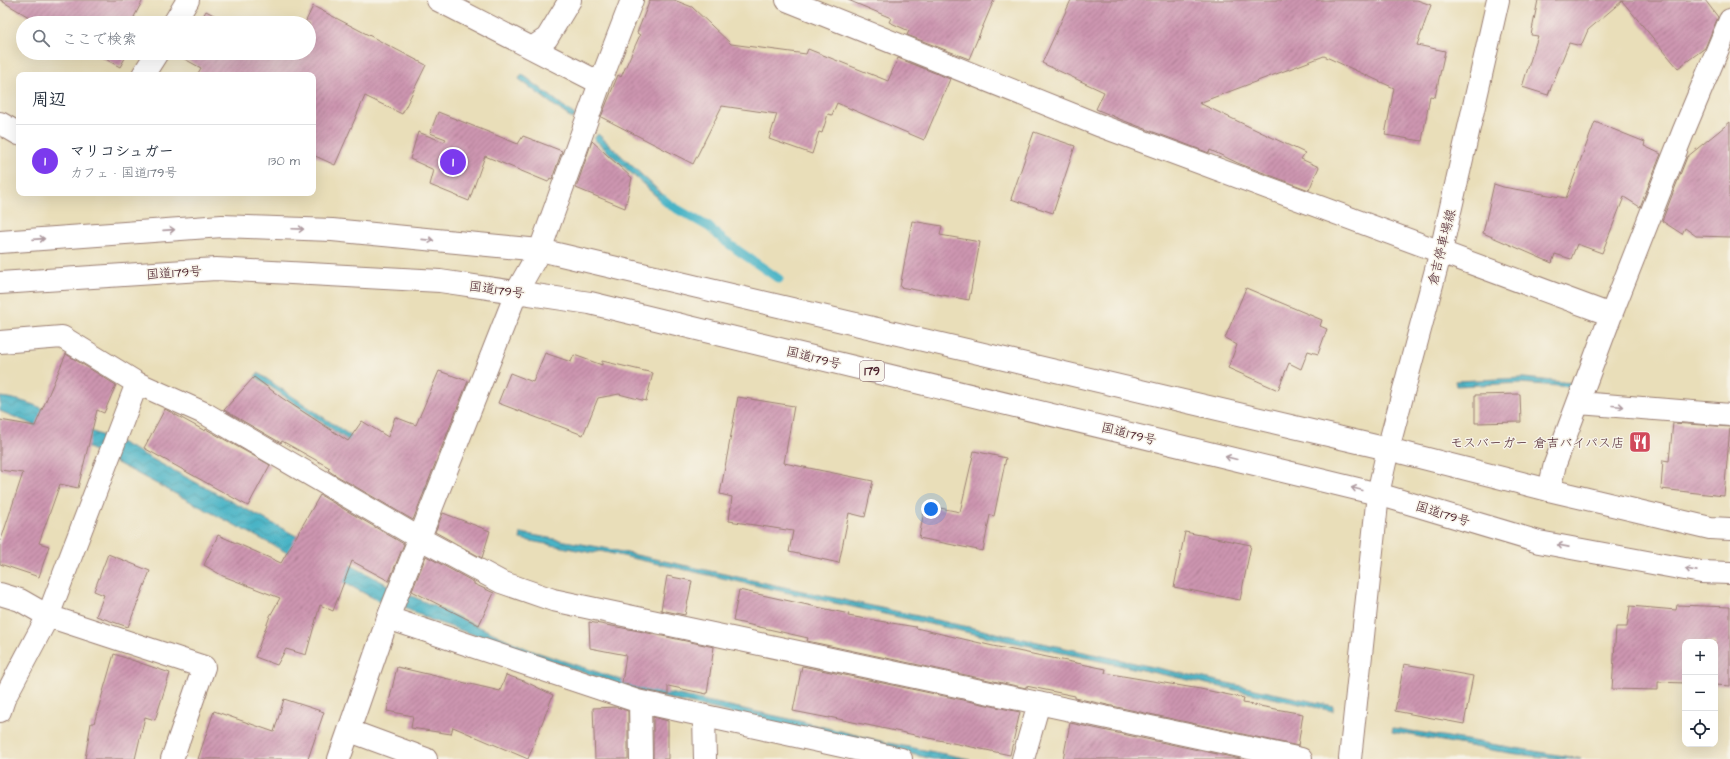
<!DOCTYPE html>
<html lang="ja">
<meta charset="utf-8">
<style>
body{margin:0;font-family:"Architects Daughter","Klee One",sans-serif;background:#f6f6f7;color:#1f2937}
.controls{position:absolute;right:12px;bottom:12px;display:grid;overflow:hidden;border-radius:8px;box-shadow:0 4px 16px #0002}
.controls button{width:36px;height:36px;display:grid;place-items:center;padding:0;border:0;border-bottom:1px solid #e0e1e3;background:#fff;color:#1f2937;font:20px sans-serif}
.you{position:absolute;left:931px;top:509px;width:14px;height:14px;margin:-10px;border:3px solid #fff;border-radius:50%;background:#1a73e8;box-shadow:0 0 0 6px #1a73e833}
.badge{display:grid;place-items:center;width:26px;height:26px;border-radius:50%;background:#7c3aed;color:#fff;font-size:13px;font-weight:700}
.pin{position:absolute;translate:-50% -50%;border:2px solid #fff;box-shadow:0 1px 4px #0006}
.list{margin:0;padding:0;list-style:none}
h2{display:flex;justify-content:space-between;align-items:center;height:52px;margin:0;padding:0 16px;font-size:17px}
h2 small{font-size:13px;font-weight:400;color:#747a83}
.list li{display:grid;grid-template-columns:26px 1fr auto;gap:12px;align-items:center;box-sizing:border-box;height:72px;padding:0 16px;border-top:1px solid #e0e1e3}
.list b{display:block;font-size:15px;white-space:nowrap}
.list p{margin:0;font-size:13px;white-space:nowrap;color:#747a83}
.list em{font-size:13px;font-style:normal;color:#747a83}
.icon{flex:none;width:22px;height:22px;fill:none;stroke:currentColor;stroke-width:2;stroke-linecap:round;stroke-linejoin:round}
.map{position:relative;flex:none;width:1730px;height:759px;overflow:hidden}
.search{position:absolute;background:#fff;box-shadow:0 4px 16px #0002;left:16px;top:16px;width:300px;height:44px;display:flex;align-items:center;gap:10px;box-sizing:border-box;padding:0 14px;border-radius:22px;color:#747a83;font-size:15px}
.panel{position:absolute;background:#fff;box-shadow:0 4px 16px #0002;left:16px;top:72px;width:300px;height:124px;border-radius:8px}
.map>svg:first-child{display:block}
</style>
<div class="map">
<svg width="1730" height="759" viewBox="0 0 1730 759">
<defs>
<pattern id="water-waves" width="16" height="10" patternUnits="userSpaceOnUse"><rect width="16" height="10" fill="#48b4c6"/><path d="M0 5q4-4 8 0t8 0" fill="none" stroke="#3e92a1"/></pattern>
<pattern id="building-hatch" width="6" height="6" patternUnits="userSpaceOnUse"><rect width="6" height="6" fill="#cd95b0"/><path d="M-1 1l2-2M0 6l6-6M5 7l2-2" fill="none" stroke="#a8798f"/></pattern>
</defs>
<rect width="100%" height="100%" fill="#f7f3e8"/>
<filter id="ink" filterUnits="userSpaceOnUse"><feTurbulence type="fractalNoise" baseFrequency=".025" numOctaves="2"/><feDisplacementMap in="SourceGraphic" scale="8" xChannelSelector="R" yChannelSelector="G"/><feConvolveMatrix kernelMatrix="1 2 1 2 8 2 1 2 1" color-interpolation-filters="sRGB"/></filter>
<filter id="wash" filterUnits="userSpaceOnUse"><feTurbulence type="fractalNoise" baseFrequency=".012" numOctaves="4" result="noise"/><feDisplacementMap in="SourceGraphic" scale="16" xChannelSelector="R" yChannelSelector="G"/><feGaussianBlur stdDeviation="0.9" result="paint"/><feColorMatrix in="noise" values="0 0 0 0 0 0 0 0 0 0 0 0 0 0 0 0 0 1.4 0 .05"/><feComposite in="paint" operator="in"/></filter>
<g filter="url(#wash)">
<rect width="100%" height="100%" fill="#e9deb9"/>
<path fill="url(#water-waves)" stroke="#496a78" d="M 522,74 L 576,116 L 572,119 L 519,79 Z
M 598,134 L 674,205 L 669,208 L 594,139 Z
M 258,373 L 429,489 L 426,494 L 255,376 Z
M 1524,378 L 1572,383 L 1570,387 L 1521,383 L 1456,386 L 1455,381 Z
M 0,397 C 43,401 79,430 120,442 L 390,586 L 530,650 L 646,688 L 799,721 L 888,743 L 970,759 L 933,759 L 640,692 L 431,620 L 405,607 L 381,602 L 83,445 L 0,411 Z
M 521,533 L 604,548 L 1333,706 L 1333,711 L 993,638 L 600,551 L 593,553 L 520,539 Z
M 1393,728 L 1582,759 C 1520,759 1454,742 1392,732 Z"/>
<g fill="none" stroke-linecap="round" stroke-linejoin="round">
<path stroke="#48b4c6" stroke-width="9" d="M 663,199 L 670,205 L 709,227 L 723,240 L 779,279"/>
</g>
<g id="blocks">
<path fill="url(#building-hatch)" d="M 0,0 L 143,0 L 134,17 L 144,23 L 39,23 Z
M 650,0 L 674,0 L 692,7 L 731,44 L 806,54 L 808,49 L 888,81 L 898,58 L 950,79 L 924,140 L 837,103 L 832,115 L 828,114 L 822,133 L 819,132 L 812,154 L 769,139 L 777,114 L 722,106 L 693,164 L 601,117 L 618,75 L 621,77 L 640,35 L 637,33 Z
M 848,0 L 994,0 L 969,59 L 907,35 L 909,31 L 889,22 L 891,18 Z
M 1071,0 L 1417,0 L 1431,5 L 1417,45 L 1445,51 L 1435,97 L 1430,96 L 1422,141 L 1385,135 L 1394,88 L 1324,56 L 1199,103 L 1305,153 L 1301,159 L 1319,167 L 1309,190 L 1240,164 L 1210,150 L 1209,153 L 1122,120 L 1096,109 L 1104,92 L 1042,63 Z
M 1538,0 L 1705,0 L 1718,17 L 1705,48 L 1678,68 L 1622,1 L 1588,30 L 1581,46 L 1569,43 L 1548,95 L 1522,87 L 1538,36 L 1531,35 Z
M 313,6 L 426,65 L 402,114 L 365,96 L 335,165 L 313,155 L 313,75 L 197,75 L 201,68 L 181,57 L 183,53 L 285,53 L 288,55 L 289,53 L 309,53 L 309,23 L 305,23 Z
M 206,11 L 229,23 L 199,23 Z
M 94,53 L 128,53 L 120,67 Z
M 438,112 L 518,144 L 523,136 L 562,151 L 552,179 L 550,178 L 548,182 L 485,156 L 469,201 L 430,185 L 434,170 L 410,159 L 418,132 L 444,142 L 446,139 L 430,133 Z
M 1595,122 L 1645,142 L 1644,146 L 1661,154 L 1640,207 L 1624,197 L 1602,253 L 1577,244 L 1571,259 L 1555,254 L 1552,263 L 1483,233 L 1494,184 L 1503,187 L 1566,198 Z
M 1730,122 L 1730,237 L 1696,236 L 1685,228 L 1682,234 L 1662,221 L 1687,157 Z
M 1034,132 L 1075,146 L 1053,213 L 1011,199 Z
M 592,141 L 632,178 L 625,208 L 576,188 Z
M 912,221 L 942,226 L 940,235 L 980,242 L 969,300 L 900,287 Z
M 1246,288 L 1322,320 L 1320,326 L 1327,329 L 1318,354 L 1308,351 L 1301,369 L 1289,363 L 1278,390 L 1228,368 L 1237,345 L 1225,338 Z
M 545,353 L 571,362 L 574,355 L 602,365 L 602,361 L 653,373 L 646,401 L 619,394 L 598,398 L 583,435 L 498,403 L 510,373 L 533,382 Z
M 66,354 L 116,385 L 104,413 L 97,410 L 78,488 L 60,484 L 39,543 L 49,546 L 39,577 L 0,564 L 0,543 L 23,473 L 0,470 L 0,420 L 35,426 Z
M 439,371 L 468,381 L 413,520 L 332,473 L 328,470 L 330,468 L 282,441 L 281,443 L 224,410 L 254,377 L 282,398 L 348,441 L 362,421 L 388,437 L 395,417 L 416,425 Z
M 1520,394 L 1521,422 L 1475,423 L 1475,395 Z
M 738,397 L 794,406 L 784,463 L 873,481 L 865,517 L 849,513 L 839,563 L 789,552 L 793,531 L 729,521 L 732,497 L 720,494 Z
M 165,409 L 205,431 L 206,429 L 270,465 L 248,506 L 144,448 Z
M 1673,423 L 1730,427 L 1724,496 L 1661,489 L 1663,460 L 1669,461 Z
M 974,451 L 1006,458 L 994,516 L 990,515 L 983,551 L 919,538 L 925,505 L 960,512 Z
M 320,495 L 404,544 L 389,581 L 352,561 L 333,611 L 320,605 L 306,655 L 286,649 L 277,665 L 255,657 L 270,616 L 280,598 L 223,576 L 204,565 L 218,535 L 281,563 Z
M 443,513 L 490,531 L 482,558 L 435,532 Z
M 1185,532 L 1251,545 L 1240,600 L 1174,587 Z
M 108,554 L 150,571 L 128,627 L 96,616 L 104,595 L 94,591 Z
M 426,556 L 474,582 L 474,584 L 494,593 L 479,625 L 412,591 Z
M 667,576 L 692,581 L 685,615 L 661,610 Z
M 739,590 L 849,614 L 848,616 L 916,627 L 916,628 L 993,646 L 1106,669 L 1105,673 L 1200,689 L 1244,698 L 1243,703 L 1303,714 L 1298,746 L 1075,698 L 1075,696 L 1026,686 L 1026,688 L 807,641 L 808,638 L 733,621 Z
M 1677,605 L 1730,607 L 1730,686 L 1715,685 L 1715,642 L 1685,642 L 1685,683 L 1658,682 L 1658,690 L 1612,689 L 1616,627 L 1627,627 L 1630,606 L 1676,610 Z
M 589,622 L 634,630 L 714,647 L 707,694 L 668,686 L 668,695 L 640,689 L 622,683 L 626,655 L 590,648 Z
M 114,654 L 170,673 L 155,720 L 145,717 L 135,759 L 85,759 L 91,723 L 94,723 Z
M 1404,664 L 1473,676 L 1464,724 L 1395,711 Z
M 802,666 L 1020,712 L 1010,755 L 829,717 L 829,718 L 793,711 Z
M 397,667 L 500,691 L 506,675 L 524,681 L 553,695 L 528,759 L 453,727 L 451,734 L 411,728 L 413,716 L 387,711 Z
M 284,699 L 324,712 L 308,759 L 198,759 L 214,711 L 274,732 Z
M 617,707 L 628,711 L 628,759 L 595,759 L 593,708 Z
M 653,717 L 668,721 L 668,759 L 653,759 Z
M 1070,723 L 1241,759 L 1063,759 Z"/>
</g>
</g>
<g filter="url(#ink)">
<use href="#blocks" fill-opacity="0" stroke="#9a7e72" stroke-width="1"/>
<g fill="none" stroke-linecap="round" stroke-linejoin="round">
<g stroke="#9a7e72" stroke-width="24">
<path id="minor" d="M 438,0 L 600,83
M 787,0 L 1101,126 L 1611,315
M 174,23 L 188,0
M 532,48 L 547,38 L 570,0
M 143,75 L 157,53
M 0,123 L 19,134
M 0,342 L 62,337 L 137,383 L 206,414 L 419,538 L 501,582 L 553,600 L 1301,759
M 1579,403 L 1730,415
M 1549,490 L 1555,464 L 1611,315 L 1684,130 L 1730,20
M 0,594 L 20,600 L 48,616 L 137,383
M 388,618 L 637,701 L 901,759
M 640,702 L 641,759
M 0,711 L 4,699 L 48,616 L 204,667 L 172,759
M 704,716 L 705,759
M 350,731 L 426,759
M 339,759 L 388,618 L 517,291 L 540,250 L 600,83 L 632,0
M 1023,759 L 1039,703
M 1350,759 L 1378,494"/>
</g>
<g stroke="#9a7e72" stroke-width="24">
<path id="major" d="M 1378,494 L 1388,449 L 1441,251 L 1498,0"/>
</g>
<g stroke="#9a7e72" stroke-width="24">
<path id="highway" d="M 0,242 L 222,226 L 332,230 L 540,250 L 1388,449 L 1549,490 L 1710,528 L 1730,529
M 0,283 L 216,269 L 440,281 L 590,303 L 1378,494 L 1539,542 L 1701,572 L 1730,573"/>
</g>
<use href="#minor" stroke="#fff" stroke-width="22"/>
<use href="#major" stroke="#fff" stroke-width="22"/>
<use href="#highway" stroke="#fff" stroke-width="22"/>
</g>
<defs><path id="oneway-shaft" d="M-6 0H5M1.5-3L5.5 0L1.5 3" fill="none" stroke-width="1.6" stroke-linecap="round" stroke-linejoin="round"/></defs>
<g stroke="#ae9aa0">
<use href="#oneway-shaft" transform="translate(298 229) rotate(2)"/>
<use href="#oneway-shaft" transform="translate(169 230) rotate(-4)"/>
<use href="#oneway-shaft" transform="translate(39 239) rotate(-4)"/>
<use href="#oneway-shaft" transform="translate(428 240) rotate(6)"/>
<use href="#oneway-shaft" transform="translate(1618 406) rotate(5)"/>
<use href="#oneway-shaft" transform="translate(1231 458) rotate(-166)"/>
<use href="#oneway-shaft" transform="translate(1357 489) rotate(-166)"/>
<use href="#oneway-shaft" transform="translate(1563 546) rotate(-169)"/>
<use href="#oneway-shaft" transform="translate(1691 570) rotate(-169)"/>
</g>
</g>
<defs>
<g id="restaurant-square" transform="scale(1.15)"><rect x="-9" y="-9" width="18" height="18" rx="4" fill="#d1495b" stroke="#f7f3e8"/><path d="M-5-6h1v4h1v-4h1v4h1v-4h1v5L-1.5 .5V6h-2V.5L-5-1ZM5-6V6H3V1.5H1.5Q1.5-4 5-6Z" fill="#fff"/></g>
</defs>
<g fill-rule="evenodd">
<use href="#restaurant-square" x="1640" y="442"/>
</g>
<g text-anchor="middle" stroke-width="3" stroke-linejoin="round" paint-order="stroke">
<rect fill="#f7f3e8" stroke="#7e5f64" stroke-width="1" x="860" y="361" width="24" height="20" rx="3"/>
<g font-size="12" font-weight="bold" fill="#4a1f2b">
<text x="872" y="375">179</text>
</g>
<g font-size="13" fill="#4a1f2b" stroke="#f7f3e8">
<text transform="translate(1441 247) rotate(-76)" y="5">倉吉停車場線</text>
<text transform="translate(174 272) rotate(-4)" y="5">国道179号</text>
<text transform="translate(497 289) rotate(8)" y="5">国道179号</text>
<text transform="translate(814 357) rotate(14)" y="5">国道179号</text>
<text transform="translate(1129 433) rotate(14)" y="5">国道179号</text>
<text transform="translate(1443 513) rotate(17)" y="5">国道179号</text>
</g>
<g font-size="13" fill="#4a1f2b" stroke="#f7f3e8" text-anchor="end">
<text x="1624" y="447">モスバーガー 倉吉バイパス店</text>
</g>
</g>
</svg>
<div class="controls">
<button>+</button>
<button>−</button>
<button><svg class="icon" aria-label="locate" viewBox="0 0 24 24"><circle cx="12" cy="12" r="6"/><path d="M12 2v4M12 18v4M2 12h4M18 12h4"/></svg></button>
</div>
<div class="you"></div>
<div class="pin badge" style="left:453px;top:162px">1</div>
<div class="search"><svg class="icon" aria-label="search" viewBox="0 0 24 24"><circle cx="10" cy="10" r="6"/><path d="M15 15l6 6"/></svg>ここで検索</div>
<section class="panel">
<h2>周辺<small></small></h2>
<ul class="list">
<li><span class="badge">1</span><div><b>マリコシュガー</b><p>カフェ · 国道179号</p></div><em>130 m</em></li>
</ul>
</section>
</div>
